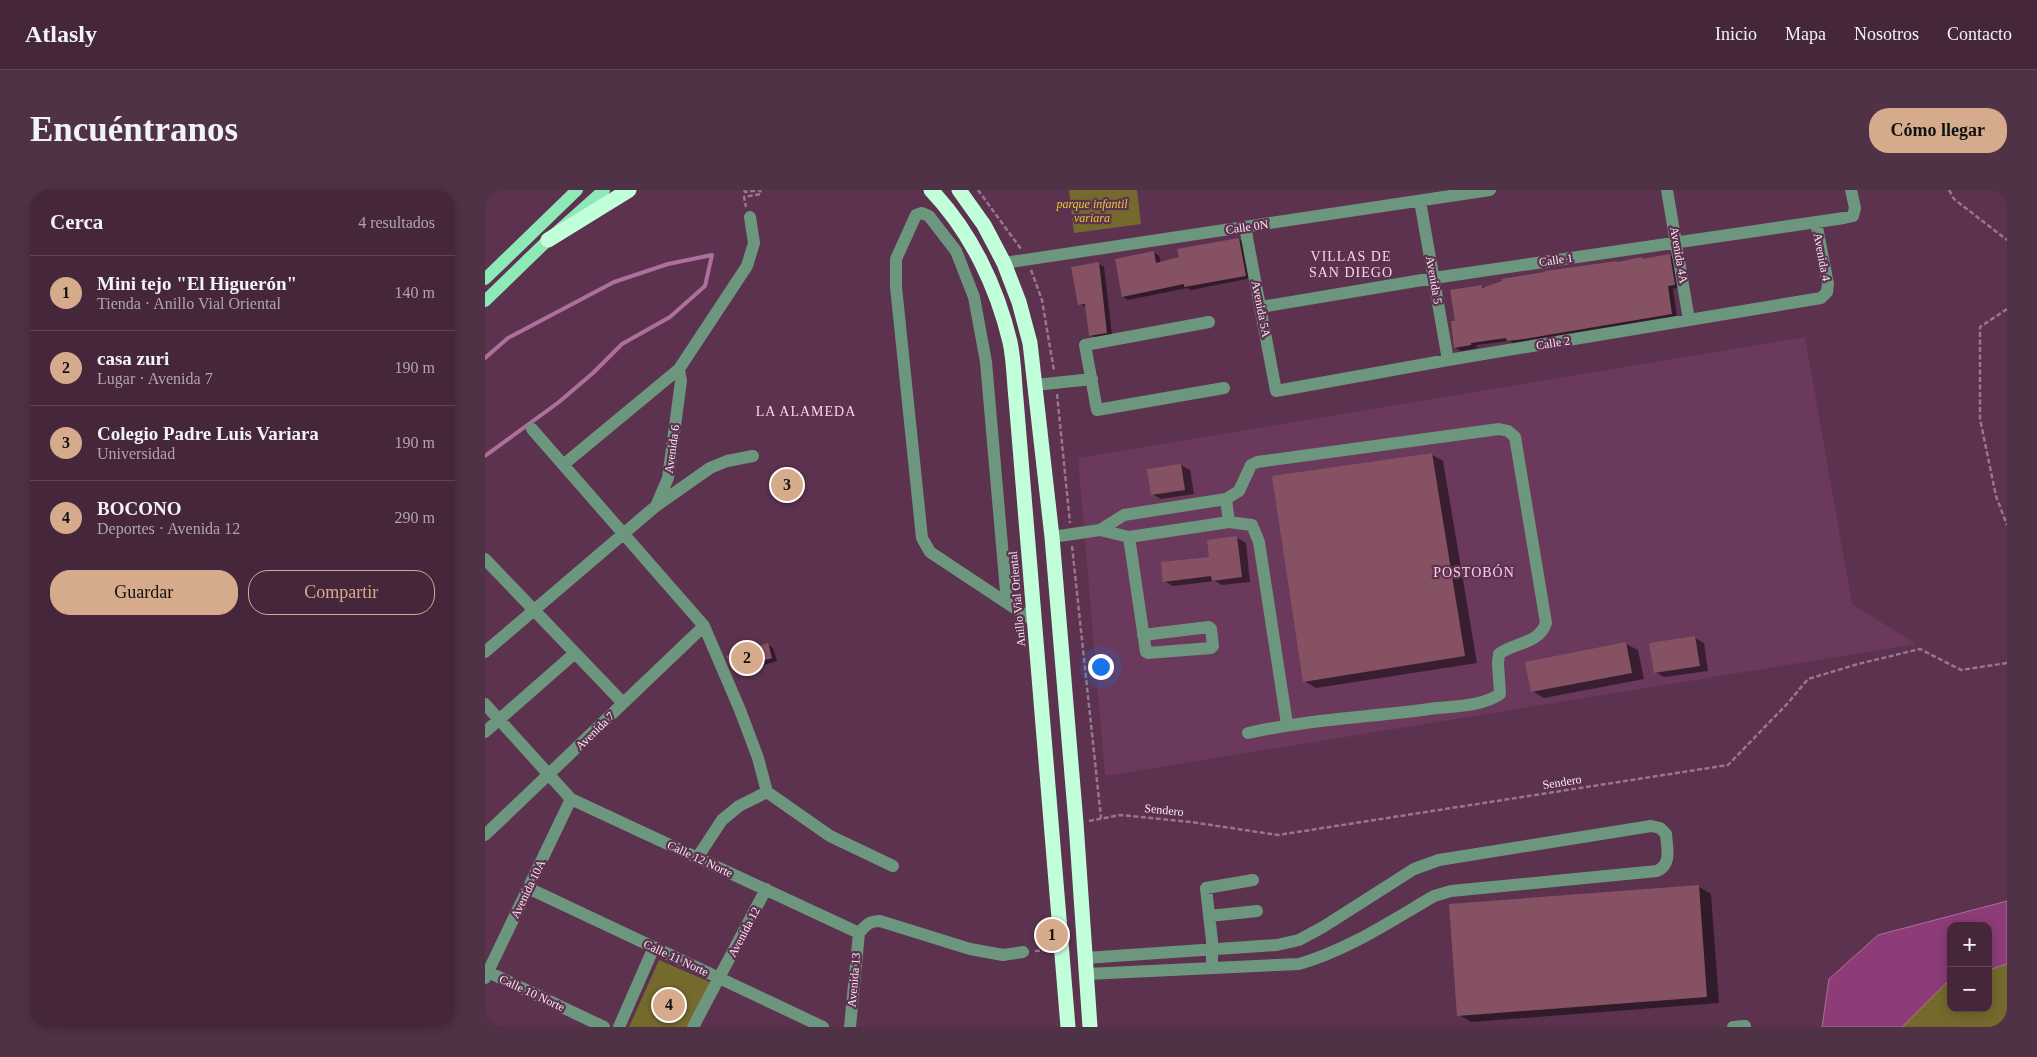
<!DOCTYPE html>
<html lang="es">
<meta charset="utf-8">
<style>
body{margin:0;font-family:"Times New Roman",serif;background:#4f3246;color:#f1f3f6}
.controls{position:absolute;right:15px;bottom:15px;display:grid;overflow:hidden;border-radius:10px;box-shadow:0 2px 12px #0003}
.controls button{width:45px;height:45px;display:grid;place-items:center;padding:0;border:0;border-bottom:1px solid #5d4355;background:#45263b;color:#f1f3f6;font:25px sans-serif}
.you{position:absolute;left:615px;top:476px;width:18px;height:18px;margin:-12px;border:4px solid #fff;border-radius:50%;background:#1a73e8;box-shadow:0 0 0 8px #1a73e833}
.badge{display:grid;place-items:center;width:32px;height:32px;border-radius:50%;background:#d6ab8b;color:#111;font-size:16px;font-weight:700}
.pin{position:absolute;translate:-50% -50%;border:2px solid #fff;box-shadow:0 1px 5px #0006}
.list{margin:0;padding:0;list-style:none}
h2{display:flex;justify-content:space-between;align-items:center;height:65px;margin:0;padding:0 20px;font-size:21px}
h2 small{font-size:16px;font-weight:400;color:#b0a5af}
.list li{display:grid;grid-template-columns:32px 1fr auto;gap:15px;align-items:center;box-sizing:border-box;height:75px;padding:0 20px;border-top:1px solid #5d4355}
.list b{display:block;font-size:19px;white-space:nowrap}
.list p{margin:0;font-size:16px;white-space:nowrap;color:#b0a5af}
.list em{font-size:16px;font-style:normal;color:#b0a5af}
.actions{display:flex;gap:10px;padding:15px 20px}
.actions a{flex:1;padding:11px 0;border:1px solid #d6ab8b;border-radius:20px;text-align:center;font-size:18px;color:#d6ab8b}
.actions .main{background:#d6ab8b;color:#111}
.map{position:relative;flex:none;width:1522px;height:837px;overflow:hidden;border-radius:20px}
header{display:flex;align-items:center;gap:30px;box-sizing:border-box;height:70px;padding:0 25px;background:#45263b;border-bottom:1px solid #5d4355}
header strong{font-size:24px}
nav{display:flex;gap:28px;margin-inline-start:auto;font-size:18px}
.intro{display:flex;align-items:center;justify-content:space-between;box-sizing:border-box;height:120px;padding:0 30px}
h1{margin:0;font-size:35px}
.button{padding:12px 22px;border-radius:20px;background:#d6ab8b;color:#111;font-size:18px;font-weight:700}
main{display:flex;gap:30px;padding:0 30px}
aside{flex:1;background:#45263b;border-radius:20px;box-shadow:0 2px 12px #0003}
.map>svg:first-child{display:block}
</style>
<header>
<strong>Atlasly</strong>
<nav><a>Inicio</a><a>Mapa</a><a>Nosotros</a><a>Contacto</a></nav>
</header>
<div class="intro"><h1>Encuéntranos</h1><a class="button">Cómo llegar</a></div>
<main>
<aside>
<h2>Cerca<small>4 resultados</small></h2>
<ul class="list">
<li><span class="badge">1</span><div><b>Mini tejo &quot;El Higuerón&quot;</b><p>Tienda · Anillo Vial Oriental</p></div><em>140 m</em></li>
<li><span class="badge">2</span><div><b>casa zuri</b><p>Lugar · Avenida 7</p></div><em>190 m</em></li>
<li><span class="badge">3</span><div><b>Colegio Padre Luis Variara</b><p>Universidad</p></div><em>190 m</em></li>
<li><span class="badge">4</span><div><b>BOCONO</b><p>Deportes · Avenida 12</p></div><em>290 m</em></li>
</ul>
<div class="actions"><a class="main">Guardar</a><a>Compartir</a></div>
</aside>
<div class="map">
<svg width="1522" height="837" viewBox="0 0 1522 837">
<rect width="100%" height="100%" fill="#5c324f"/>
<path fill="#6a395b" d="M 1320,147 L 1367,414 L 1431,454 L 620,586 L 593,268 Z"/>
<path fill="#756a2d" d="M 584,0 L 652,0 L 656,34 L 589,43 Z
M 174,770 L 227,793 L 201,837 L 144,837 Z
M 1522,774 L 1522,837 L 1417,837 L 1461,793 L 1466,792 L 1466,818 L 1503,818 L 1503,780 Z"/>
<path fill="#8d3c77" stroke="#ae6f9c" d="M 1522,711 L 1522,774 L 1503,780 L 1503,736 L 1466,736 L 1466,792 L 1461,793 L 1417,837 L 1337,837 L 1344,789 L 1393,745 Z"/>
<path fill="#0007" d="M 754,49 L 759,53 L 766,88 L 706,100 L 702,98 L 643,110 L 638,107 L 669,62 L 674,66 L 676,73 Z
M 1184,65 L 1190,68 L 1195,97 L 1188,99 L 1192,127 L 1029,154 L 1024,151 L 991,155 L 992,158 L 976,161 L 970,157 L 971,132 L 997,96 L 1000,98 Z
M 613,73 L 619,77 L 627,145 L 611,148 L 606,145 L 602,117 L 594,114 Z
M 946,264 L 958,271 L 992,473 L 831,498 L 819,491 Z
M 696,275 L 705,280 L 709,304 L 676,309 L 667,304 Z
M 752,348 L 761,353 L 765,392 L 737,395 L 730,391 L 688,396 L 679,391 L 725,368 Z
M 1210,448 L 1219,453 L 1223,481 L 1179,487 L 1170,482 Z
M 1141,454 L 1153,460 L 1159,489 L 1059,508 L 1047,501 Z
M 283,455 L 288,458 L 292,471 L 253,483 L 248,479 Z
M 1214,697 L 1226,704 L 1234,813 L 986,832 L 974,825 Z"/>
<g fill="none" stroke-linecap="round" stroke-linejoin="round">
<path stroke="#ae6f9c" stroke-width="4" d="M 0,168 L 23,148 L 129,92 L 183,74 L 227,65 L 220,96 L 185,127 L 137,154 L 108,183 L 74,212 L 0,266"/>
</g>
<path fill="#865162" d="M 754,48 L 761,86 L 699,97 L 699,94 L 637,107 L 630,69 L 669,61 L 671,73 L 694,67 L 692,59 Z
M 1185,64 L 1190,95 L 1183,96 L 1187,124 L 1039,149 L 1022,151 L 1021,148 L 986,153 L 986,155 L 969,158 L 966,131 L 970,131 L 965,100 L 997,95 L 997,98 L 1017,91 L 1016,89 L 1060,82 L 1060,81 L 1132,71 L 1132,72 L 1157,67 L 1157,69 Z
M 614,72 L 622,143 L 604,146 L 600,114 L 593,115 L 586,77 Z
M 947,263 L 980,466 L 818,492 L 787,286 Z
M 696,274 L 700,300 L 666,305 L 662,279 Z
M 752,346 L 757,387 L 727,391 L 726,386 L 678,392 L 676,372 L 724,367 L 722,350 Z
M 1210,446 L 1215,476 L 1169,483 L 1164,453 Z
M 1141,452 L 1147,483 L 1046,502 L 1040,472 Z
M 283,453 L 287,468 L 247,480 L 241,466 Z
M 1214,695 L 1222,807 L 972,826 L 964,714 Z"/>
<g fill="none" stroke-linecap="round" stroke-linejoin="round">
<path stroke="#98768d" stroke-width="2.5" stroke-dasharray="5 2.5" stroke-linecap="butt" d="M 259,0 L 260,2 L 275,0 L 276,4 L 259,7 L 261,17
M 493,0 L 536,59
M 1464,0 L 1469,9 L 1522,50
M 1515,0 L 1522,4
M 546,80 L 557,110 L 569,181
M 1522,119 L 1495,137 L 1495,229 L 1511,306 L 1522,335
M 572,204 L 585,333
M 587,356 L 616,628
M 604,631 L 635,625 L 706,632 L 793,645 L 1243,575 L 1303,513 L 1323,489 L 1373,474 L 1435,459 L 1476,480 L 1522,473
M 550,761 L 564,760"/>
<path stroke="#6c967e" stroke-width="12" d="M 1182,0 L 1204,130
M 935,11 L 963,170
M 760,37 L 791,201 L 963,170 L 1336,108 L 1342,102 L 1343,94 L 1331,32
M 519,73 L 1005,0
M 776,117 L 949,88 L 1359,28 L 1368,26 L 1370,18 L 1366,0
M 724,132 L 600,155 L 612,220 L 739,198
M 550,195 L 607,189
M 47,239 L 219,436 L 255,520 L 273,568 L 282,602 L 345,646 L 408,676
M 78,275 L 194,179 L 262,76 L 269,53 L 265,27
M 741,309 L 744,332
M 171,316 L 183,288 L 196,191 L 194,179
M 615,340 L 639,325 L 741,309 L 754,301 L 766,275 L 772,272 L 1014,239 L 1023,241 L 1030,247 L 1061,433 C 1054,454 1030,452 1014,464 L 1013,473 L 1015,504 C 997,516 973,516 952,518 C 889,527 825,529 763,543
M 567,347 L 615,340 L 644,347 L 744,332 L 767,335 L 774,352 L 802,534
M 644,347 L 661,462 L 663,463 L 726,458 L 728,456 L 726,439 L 724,437 L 658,445
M 0,369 L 138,513
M 522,413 L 501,172 L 489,107 L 471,61 L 444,26 L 437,23 L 431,25 L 411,69 L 411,97 L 437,348 L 445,362 L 549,431
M 0,462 L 171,316 L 225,278 L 242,271 L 268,266
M 0,514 L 86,609 L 374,743
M 0,542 L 90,463
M 0,645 L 219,436
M 212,668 L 237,630 L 254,616 L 282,602
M 43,698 L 338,837
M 724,726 L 772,721
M 374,743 C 381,735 384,731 395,731 L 485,759 L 518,765 L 538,762
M 600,768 L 792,755 L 814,750 L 838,737 L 929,679 L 954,670 L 1166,636 L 1175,638 L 1181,644 C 1182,658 1187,675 1172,681 L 966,701 L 949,706 C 906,731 863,760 814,774 L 602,784
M 727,778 L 727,751 L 721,698 L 768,690
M 3,782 L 119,837
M 0,788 L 86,609
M 134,837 L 169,757
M 208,837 L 281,699
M 365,837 L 374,743
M 1248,837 L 1260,836"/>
<path stroke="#8ee9b8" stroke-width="12" d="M 0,89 L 92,0
M 0,111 L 63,50 L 119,0"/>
<path stroke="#c1ffdb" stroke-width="15" d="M 446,0 C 486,42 512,97 525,152 C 529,170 529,190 531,209 L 583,837
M 474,0 L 499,35 L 519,73 L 534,112 L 545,153 L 567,347 L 591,633 L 605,837
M 63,50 L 144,0"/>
</g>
<g text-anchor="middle" stroke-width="4.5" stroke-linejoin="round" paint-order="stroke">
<g font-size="12" font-style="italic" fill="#e4cb32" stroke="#5c324f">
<text x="607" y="18">parque infantil<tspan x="607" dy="14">variara</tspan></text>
</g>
<g font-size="12" fill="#fce7f4" stroke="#5c324f">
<text transform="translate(762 37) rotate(-8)" y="4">Calle 0N</text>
<text transform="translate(1194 65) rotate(80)" y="4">Avenida 4A</text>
<text transform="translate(1337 67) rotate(79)" y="4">Avenida 4</text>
<text transform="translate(1071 70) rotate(-8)" y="4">Calle 1</text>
<text transform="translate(949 90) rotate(80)" y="4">Avenida 5</text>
<text transform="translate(776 119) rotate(79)" y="4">Avenida 5A</text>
<text transform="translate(1068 153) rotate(-9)" y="4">Calle 2</text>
<text transform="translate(187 259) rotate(-82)" y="4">Avenida 6</text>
<text transform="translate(532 409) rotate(-95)" y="4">Anillo Vial Oriental</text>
<text transform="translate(110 541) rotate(-44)" y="4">Avenida 7</text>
<text transform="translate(1077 592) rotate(-9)" y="4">Sendero</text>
<text transform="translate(679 620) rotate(6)" y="4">Sendero</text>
<text transform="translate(215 669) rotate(25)" y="4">Calle 12 Norte</text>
<text transform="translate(43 699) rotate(-64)" y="4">Avenida 10A</text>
<text transform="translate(259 742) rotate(-62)" y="4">Avenida 12</text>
<text transform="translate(191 768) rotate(25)" y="4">Calle 11 Norte</text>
<text transform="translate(369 790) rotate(-85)" y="4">Avenida 13</text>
<text transform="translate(47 803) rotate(25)" y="4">Calle 10 Norte</text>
</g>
<g font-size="14" letter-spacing="1" fill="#fbd1ec" stroke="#5c324f">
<text x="866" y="71">VILLAS DE<tspan x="866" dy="16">SAN DIEGO</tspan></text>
<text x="321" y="226">LA ALAMEDA</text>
<text x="989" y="387">POSTOBÓN</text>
</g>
</g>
</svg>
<div class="controls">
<button>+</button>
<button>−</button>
</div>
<div class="you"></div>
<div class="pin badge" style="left:567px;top:745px">1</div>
<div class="pin badge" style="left:262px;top:468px">2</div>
<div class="pin badge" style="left:302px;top:295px">3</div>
<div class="pin badge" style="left:184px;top:815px">4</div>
</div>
</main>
